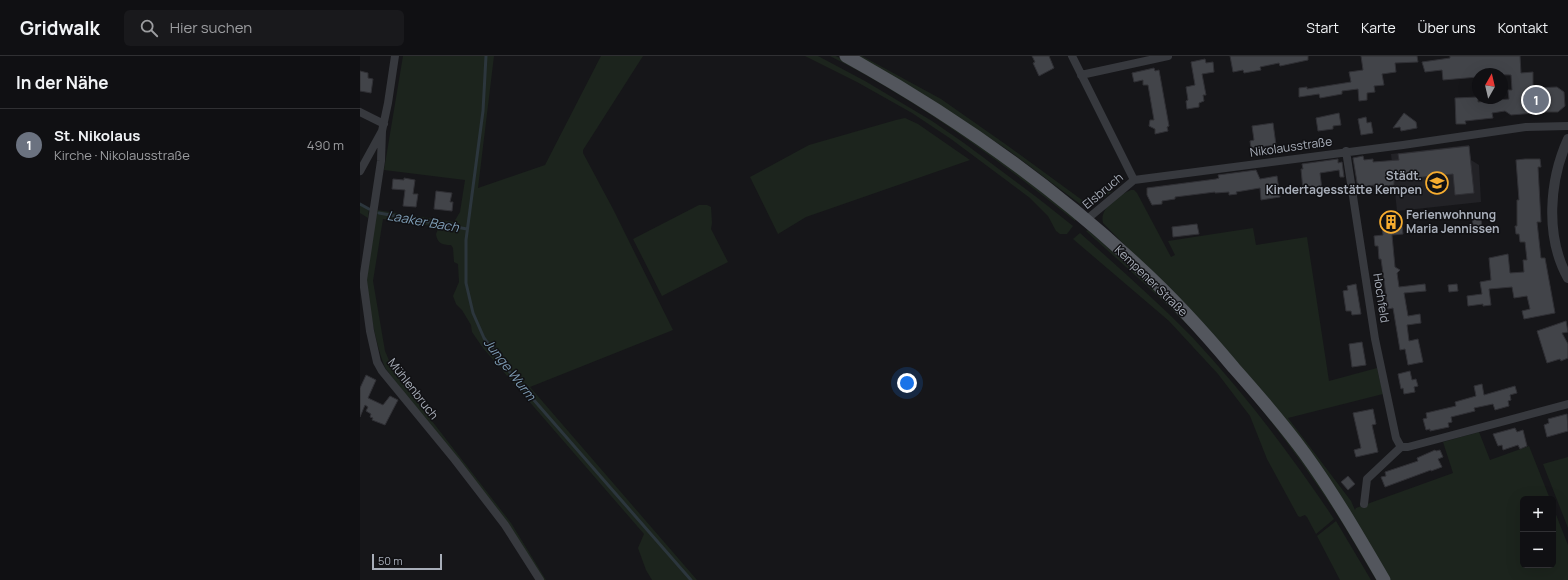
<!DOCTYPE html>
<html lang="de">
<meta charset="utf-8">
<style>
body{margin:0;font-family:Manrope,sans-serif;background:#19191c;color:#f1f3f6}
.controls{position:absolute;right:12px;bottom:12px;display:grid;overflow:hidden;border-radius:6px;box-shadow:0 4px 16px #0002}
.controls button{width:36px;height:36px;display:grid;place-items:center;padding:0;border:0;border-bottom:1px solid #303033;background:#101013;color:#f1f3f6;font:20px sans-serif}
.compass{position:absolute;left:1112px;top:12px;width:36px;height:36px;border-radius:50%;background:#101013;box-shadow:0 4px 16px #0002;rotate:8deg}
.scale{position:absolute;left:12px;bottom:10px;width:70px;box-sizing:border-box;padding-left:4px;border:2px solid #a8aeb9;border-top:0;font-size:11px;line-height:14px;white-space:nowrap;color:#a8aeb9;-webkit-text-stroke:3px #111114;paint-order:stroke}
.you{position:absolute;left:547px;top:327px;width:14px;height:14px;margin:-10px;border:3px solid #fff;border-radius:50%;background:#1a73e8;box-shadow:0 0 0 6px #1a73e833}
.badge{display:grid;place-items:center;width:26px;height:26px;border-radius:50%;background:#f7ad30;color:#fff;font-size:13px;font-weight:700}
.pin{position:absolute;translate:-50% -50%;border:2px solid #fff;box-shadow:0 1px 4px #0006}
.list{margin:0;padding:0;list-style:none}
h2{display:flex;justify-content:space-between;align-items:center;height:52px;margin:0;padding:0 16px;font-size:17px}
h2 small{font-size:13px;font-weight:400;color:#9c9da0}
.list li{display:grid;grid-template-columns:26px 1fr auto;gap:12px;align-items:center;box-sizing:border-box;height:72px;padding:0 16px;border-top:1px solid #303033}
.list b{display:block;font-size:15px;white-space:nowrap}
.list p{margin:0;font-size:13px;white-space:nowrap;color:#9c9da0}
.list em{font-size:13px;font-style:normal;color:#9c9da0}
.icon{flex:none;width:22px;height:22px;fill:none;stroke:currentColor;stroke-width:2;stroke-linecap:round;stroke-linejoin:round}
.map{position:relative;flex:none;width:1208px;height:524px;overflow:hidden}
header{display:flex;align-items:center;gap:24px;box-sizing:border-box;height:56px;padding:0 20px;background:#101013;border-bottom:1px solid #303033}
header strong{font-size:19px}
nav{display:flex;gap:22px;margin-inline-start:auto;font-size:14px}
.search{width:280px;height:36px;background:#19191c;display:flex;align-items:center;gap:10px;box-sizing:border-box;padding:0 14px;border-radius:6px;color:#9c9da0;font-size:15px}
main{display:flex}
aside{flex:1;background:#101013}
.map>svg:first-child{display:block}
</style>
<header>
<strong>Gridwalk</strong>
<div class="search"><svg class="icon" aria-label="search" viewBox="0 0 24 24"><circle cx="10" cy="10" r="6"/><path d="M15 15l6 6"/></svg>Hier suchen</div>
<nav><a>Start</a><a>Karte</a><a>Über uns</a><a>Kontakt</a></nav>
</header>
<main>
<aside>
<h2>In der Nähe<small></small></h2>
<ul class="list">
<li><span class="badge" style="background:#6b7280">1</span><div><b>St. Nikolaus</b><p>Kirche · Nikolausstraße</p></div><em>490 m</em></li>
</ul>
</aside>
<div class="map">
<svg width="1208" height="524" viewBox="0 0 1208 524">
<rect width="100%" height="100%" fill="#161619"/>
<path fill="#222226" d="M 1109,89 L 1111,104 L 1119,109 L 1121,146 L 1037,155 L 1031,98 Z"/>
<path fill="#1c241d" d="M 43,0 L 134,0 L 118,132 L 185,109 L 241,0 L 283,0 L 223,94 L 223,97 L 253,153 L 313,274 L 170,331 L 337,524 L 292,524 L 286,514 L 278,492 L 284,478 L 123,292 L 112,276 L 111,269 L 102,254 L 96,248 L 93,240 L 99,226 L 98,208 L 94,206 L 93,192 L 91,189 C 82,189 77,187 76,178 L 79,171 L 23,163 L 13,225 L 25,295 L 34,316 L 151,467 L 186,524 L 183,524 L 26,313 C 17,295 6,240 7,220 C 8,198 14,176 17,154 L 94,166 L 100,156 L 105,124 L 24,114 Z
M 445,0 L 458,0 L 505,25 L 572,65 L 604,87 L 679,143 L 713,170 L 707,178 L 700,178 L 696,175 L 688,160 L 670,142 L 591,83 L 552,57 L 497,26 Z
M 470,0 L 476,0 L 506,16 L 615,84 L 716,162 L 715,165 C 638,103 558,45 470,0 Z
M 493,0 L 502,0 L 581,43 L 648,90 L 722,144 C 738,146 741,135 753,135 L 732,150 L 729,151 L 720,148 L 648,94 L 584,53 Z
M 545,62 L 558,68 L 610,104 L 446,161 L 418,178 L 390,121 L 449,89 L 536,64 Z
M 771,134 L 774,134 L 777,137 L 811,201 L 815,199 L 808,185 L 893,172 L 896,189 L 947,181 L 969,325 L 1017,312 L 1023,338 L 928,362 L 991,445 L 995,454 L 996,452 L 1093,417 L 1083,386 L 1119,376 L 1130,404 L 1169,390 L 1190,443 L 1163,443 L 1163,509 L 1193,509 L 1193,451 L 1208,489 L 1208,524 L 1030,524 L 902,336 L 844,269 L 743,167 C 739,152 759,139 771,134 Z
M 0,147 L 9,152 L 8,162 L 0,157 Z
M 339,149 L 347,149 L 351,151 L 352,167 L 351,173 L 368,206 L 302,240 L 273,183 Z
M 728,174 L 782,221 L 827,265 L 913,365 L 973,447 L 1020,524 L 1016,524 C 1002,501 989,477 974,454 C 938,399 897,345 853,296 C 814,252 769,214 726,175 Z
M 720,177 C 758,211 797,245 833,282 C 885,338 932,400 974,463 L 956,478 L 947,461 L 945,459 L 940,461 L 938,460 L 907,403 L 890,360 L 858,318 L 809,265 L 713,183 Z
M 1208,401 L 1208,472 L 1183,408 Z
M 976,465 L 1011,524 L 980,524 L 957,480 Z"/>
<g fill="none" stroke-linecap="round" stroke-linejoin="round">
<path stroke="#2c363d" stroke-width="3" d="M 126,0 L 123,55 L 106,184 L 106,227 L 113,257 L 124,282 L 152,319 L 331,524
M 0,148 L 9,153
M 19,157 L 107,173"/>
</g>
<path fill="#424449" stroke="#303035" d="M 672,0 L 689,0 L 694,12 L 679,20 L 673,7 L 675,6 Z
M 870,0 L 948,0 L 948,4 L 920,10 L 919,7 L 900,11 L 901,14 L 884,17 L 883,14 L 873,16 Z
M 1001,0 L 1057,0 L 1058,6 L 1035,7 L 1036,16 L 1022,18 L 1024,29 L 1014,30 L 1015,36 L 1007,37 L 1007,44 L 999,45 L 998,33 L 982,35 L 982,38 L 960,42 L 959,38 L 939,41 L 939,32 L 947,31 L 947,33 L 991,26 L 989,16 L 1003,14 Z
M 1090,0 L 1160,0 L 1161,17 L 1173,16 L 1173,32 L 1197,31 L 1204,36 L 1205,50 L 1198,56 L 1175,56 L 1175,57 L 1151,59 L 1145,55 L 1132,57 L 1133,62 L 1105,65 L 1106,68 L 1096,68 L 1095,42 L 1118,41 L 1118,46 L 1149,43 L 1148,34 L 1152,34 L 1151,19 L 1118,18 L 1118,21 L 1083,24 L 1082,14 L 1065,16 L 1062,6 L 1090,2 Z
M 845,3 L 846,7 L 853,6 L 854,16 L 842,18 L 846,39 L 843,39 L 844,45 L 839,47 L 839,51 L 827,53 L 826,45 L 828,44 L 826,31 L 835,29 L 831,6 Z
M 794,12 L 795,15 L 799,14 L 809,70 L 807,71 L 808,75 L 795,78 L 795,73 L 789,70 L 790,64 L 794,64 L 788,29 L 783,29 L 783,24 L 774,26 L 772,17 Z
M 0,15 L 8,17 L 8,22 L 13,23 L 11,37 L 0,35 Z
M 979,57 L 981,69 L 973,70 L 973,73 L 958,75 L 956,62 Z
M 1044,57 L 1056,66 L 1057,72 L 1041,75 L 1040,71 L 1033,72 Z
M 1006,61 L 1007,67 L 1011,66 L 1013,77 L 1001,79 L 998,63 Z
M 913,67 L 916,89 L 891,92 L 890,85 L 894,84 L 892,70 Z
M 1109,90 L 1114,137 L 1095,139 L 1093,118 L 1034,124 L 1034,129 L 1014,131 L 1014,129 L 998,132 L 993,102 L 1003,100 L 1004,104 L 1013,103 L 1013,106 L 1039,104 L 1038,98 Z
M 978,103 L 978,107 L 982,106 L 984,121 L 980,121 L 979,114 L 960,117 L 962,134 L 950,135 L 949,133 L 943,134 L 941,113 L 943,113 L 942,108 Z
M 1165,103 L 1180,103 L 1181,111 L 1178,111 L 1181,166 L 1177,166 L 1181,202 L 1185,202 L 1195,257 L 1164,263 L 1162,255 L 1170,253 L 1167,240 L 1154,242 L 1152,231 L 1129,233 L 1131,249 L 1123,250 L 1123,248 L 1108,250 L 1107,240 L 1122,238 L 1120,226 L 1131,224 L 1129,202 L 1148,198 L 1150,217 L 1164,216 L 1163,204 L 1167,204 L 1165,186 L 1160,186 L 1159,178 L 1156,178 L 1155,170 L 1157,170 L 1157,144 L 1159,144 L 1156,104 Z
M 896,114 L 900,123 L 917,120 L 920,141 L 901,144 L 900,132 L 876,136 L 877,138 L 869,139 L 869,136 L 855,137 L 855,136 L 815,141 L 815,143 L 802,145 L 802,148 L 792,149 L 787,139 L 787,132 L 856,123 L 859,122 L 858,119 Z
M 44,122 L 55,124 L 53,138 L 58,138 L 56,151 L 43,150 L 45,134 L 32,133 L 33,123 L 44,124 Z
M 76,135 L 92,137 L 90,146 L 93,146 L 92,155 L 74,153 Z
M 1041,160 L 1043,178 L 1032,179 L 1035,211 L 1040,214 L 1037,217 L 1039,231 L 1065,228 L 1066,235 L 1044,237 L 1048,260 L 1060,258 L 1061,267 L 1047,269 L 1049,285 L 1058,283 L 1063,306 L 1048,309 L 1045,293 L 1040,294 L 1033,252 L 1028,253 L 1021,203 L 1019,203 L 1018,190 L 1015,190 L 1014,180 L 1023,179 L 1021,162 Z
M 1121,161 L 1122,174 L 1114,175 L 1112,162 Z
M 837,168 L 839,178 L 813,181 L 812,171 Z
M 996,228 L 1001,258 L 992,259 L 991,255 L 986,255 L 983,235 L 988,234 L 987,230 Z
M 1097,228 L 1098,235 L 1089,236 L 1088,229 Z
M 1206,265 L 1208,276 L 1202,277 L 1208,288 L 1208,302 L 1201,305 L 1200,303 L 1187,307 L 1177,275 Z
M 1002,286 L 1006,309 L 992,311 L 989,288 Z
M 1050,315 L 1052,324 L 1056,323 L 1058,330 L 1054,331 L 1055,336 L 1044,338 L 1043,332 L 1041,333 L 1038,318 Z
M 6,319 L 16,324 L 8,342 L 23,349 L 30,340 L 38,344 L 25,369 L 12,364 L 13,362 L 10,361 L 11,358 L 6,355 L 8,351 L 5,349 L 0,361 L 0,332 Z
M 1122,328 L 1124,339 L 1155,330 L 1157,337 L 1150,339 L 1151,344 L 1148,345 L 1149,350 L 1135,354 L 1133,348 L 1114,352 L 1115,355 L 1091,361 L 1092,366 L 1088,367 L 1089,371 L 1070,375 L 1070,373 L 1066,374 L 1063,363 L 1067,362 L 1066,357 L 1096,350 L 1095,346 L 1116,340 L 1114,330 Z
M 1013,353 L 1016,368 L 1012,369 L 1018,396 L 996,401 L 994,394 L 1001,392 L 993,357 Z
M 1207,358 L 1208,375 L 1187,381 L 1184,369 L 1189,367 L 1188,363 Z
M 1155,372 L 1157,376 L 1163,374 L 1167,390 L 1160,393 L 1158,389 L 1143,394 L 1142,389 L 1138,390 L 1133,378 Z
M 1075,394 L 1076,395 L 1080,394 L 1083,401 L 1078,403 L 1082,411 L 1071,415 L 1071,414 L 1025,431 L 1021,421 L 1026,420 L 1025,416 L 1058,405 L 1057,402 Z
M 988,420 L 995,428 L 988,434 L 981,426 Z"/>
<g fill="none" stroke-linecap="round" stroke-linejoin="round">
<path stroke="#37393e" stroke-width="8" d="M 712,0 L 774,124
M 721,19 L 808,0
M 0,56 L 24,68
M 22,75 L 21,105 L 3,224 L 10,275 L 17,306 L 22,315 L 95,404 L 145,469 L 180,524
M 986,95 L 1015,283 L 1036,382 L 1041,391 L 1048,391 L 1208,348
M 0,115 L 22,75 L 28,47 L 35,0
M 774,124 L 1043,89 L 1166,71 L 1208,70
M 726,164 L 774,124
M 1004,448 L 1007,423 L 1041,391"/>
<path stroke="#37393e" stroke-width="10" d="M 1208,83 C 1189,125 1185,181 1208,222"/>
<path stroke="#53565d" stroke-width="13" d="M 486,0 C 591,58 689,127 777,209 C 812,241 844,276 874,312 C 899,340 923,368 945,398 C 974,438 999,481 1024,524"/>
</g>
<defs>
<g id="school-ring" transform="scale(1.15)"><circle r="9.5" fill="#111114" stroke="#f7ad30" stroke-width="1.5"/><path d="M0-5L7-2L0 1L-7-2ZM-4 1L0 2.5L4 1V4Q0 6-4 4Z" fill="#f7ad30"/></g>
<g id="building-ring" transform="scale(1.15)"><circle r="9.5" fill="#111114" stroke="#f7ad30" stroke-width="1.5"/><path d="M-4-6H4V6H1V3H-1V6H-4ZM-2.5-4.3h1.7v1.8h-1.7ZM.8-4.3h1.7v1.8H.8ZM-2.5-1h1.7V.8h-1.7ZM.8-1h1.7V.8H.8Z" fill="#f7ad30"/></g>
</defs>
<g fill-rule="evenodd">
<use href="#school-ring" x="1077" y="127"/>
<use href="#building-ring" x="1031" y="166"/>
</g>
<g text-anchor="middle" stroke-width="3" stroke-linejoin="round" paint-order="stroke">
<g font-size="12" fill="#a8aeb9" stroke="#111114">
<text transform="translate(931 91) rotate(-8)" y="4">Nikolausstraße</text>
<text transform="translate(743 135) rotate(-40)" y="4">Elsbruch</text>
<text transform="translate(791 225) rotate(44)" y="4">Kempener Straße</text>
<text transform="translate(1021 242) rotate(81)" y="4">Hochfeld</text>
<text transform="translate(53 333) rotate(52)" y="4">Mühlenbruch</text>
</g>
<g font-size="12" font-weight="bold" fill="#a8aeb9" stroke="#111114" text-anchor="end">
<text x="1062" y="124">Städt.<tspan x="1062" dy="14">Kindertagesstätte Kempen</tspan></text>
<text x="1046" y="163" text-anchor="start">Ferienwohnung<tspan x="1046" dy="14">Maria Jennissen</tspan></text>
</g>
<g font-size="13" font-style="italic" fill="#7e9db5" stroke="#111114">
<text transform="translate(63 165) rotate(10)" y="5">Laaker Bach</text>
<text transform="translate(150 313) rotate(52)" y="5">Junge Wurm</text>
</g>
</g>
</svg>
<div class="controls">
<button>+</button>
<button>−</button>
</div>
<svg class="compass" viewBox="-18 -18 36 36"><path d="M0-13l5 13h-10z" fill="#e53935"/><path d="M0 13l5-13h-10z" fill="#9c9da0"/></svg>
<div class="scale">50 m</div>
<div class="you"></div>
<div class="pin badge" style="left:1176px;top:44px;background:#6b7280">1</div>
</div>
</main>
